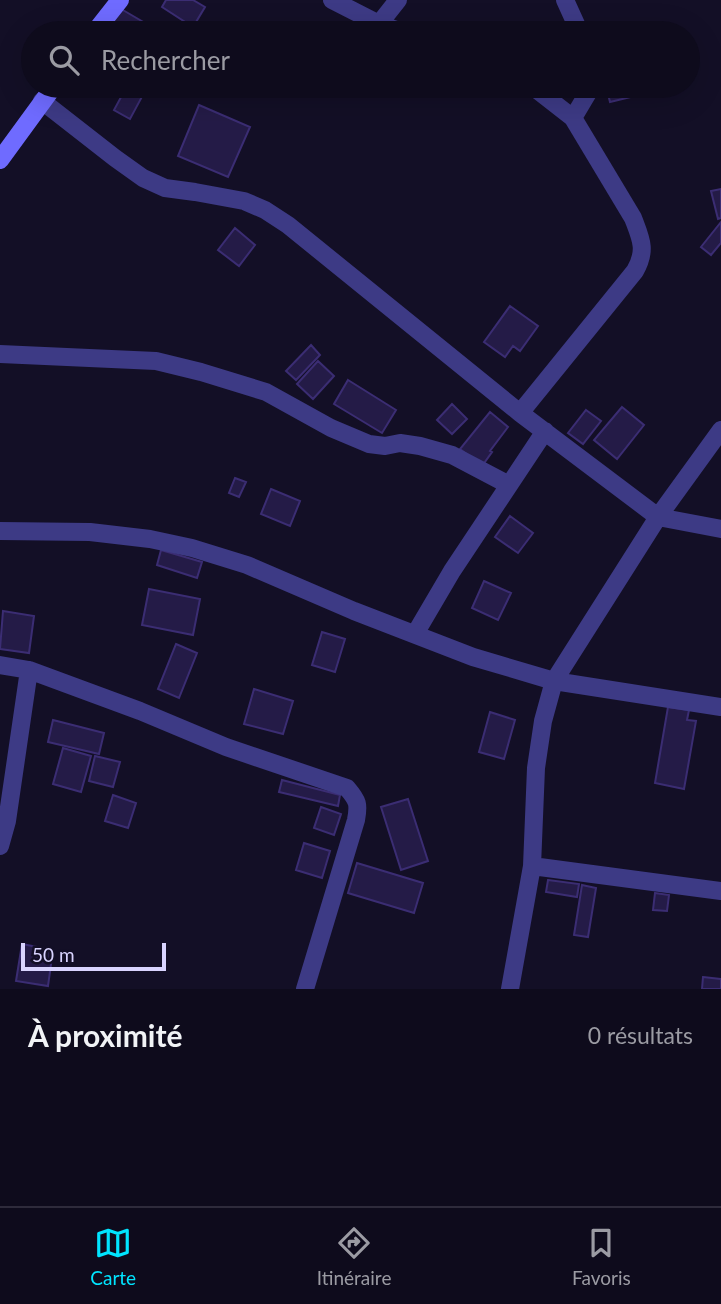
<!DOCTYPE html>
<html lang="fr">
<meta charset="utf-8">
<style>
body{margin:0;font-family:Lato,sans-serif;background:#171425;color:#f1f3f6}
.scale{position:absolute;left:21px;bottom:18px;width:145px;box-sizing:border-box;padding-left:7px;border:4px solid #d9d4ff;border-top:0;font-size:19px;line-height:24px;white-space:nowrap;color:#d9d4ff;-webkit-text-stroke:5px #130f26;paint-order:stroke}
.list{margin:0;padding:0;list-style:none}
h2{display:flex;justify-content:space-between;align-items:center;height:91px;margin:0;padding:0 28px;font-size:30px}
h2 small{font-size:23px;font-weight:400;color:#9b9ba3}
.icon{flex:none;width:38px;height:38px;fill:none;stroke:currentColor;stroke-width:2;stroke-linecap:round;stroke-linejoin:round}
.map{position:relative;flex:none;width:721px;height:989px;overflow:hidden}
.search{position:absolute;background:#0e0b1c;box-shadow:0 7px 28px #0002;left:21px;right:21px;top:21px;height:77px;display:flex;align-items:center;gap:18px;box-sizing:border-box;padding:0 24px;border-radius:38px;color:#9b9ba3;font-size:26px}
.sheet{height:217px;background:#0e0b1c}
nav{display:flex;justify-content:space-around;align-items:center;box-sizing:border-box;height:98px;border-top:2px solid #2e2b3b;background:#0e0b1c;font-size:19px;color:#9b9ba3}
nav a{display:grid;justify-items:center;gap:4px}
nav .on{color:#00e5ff}
.map>svg:first-child{display:block}
</style>
<div class="map">
<svg width="721" height="989" viewBox="0 0 721 989">
<rect width="100%" height="100%" fill="#130f26"/>
<path fill="#241b47" stroke="#3b2d73" stroke-width="2" d="M 166,0 L 193,0 L 205,7 L 193,27 L 162,7 Z
M 116,6 L 162,33 L 100,33 Z
M 662,26 L 664,33 L 632,33 Z
M 127,86 L 132,86 L 144,93 L 130,119 L 114,110 Z
M 606,86 L 672,86 L 672,87 L 610,102 Z
M 199,105 L 250,127 L 228,177 L 178,156 Z
M 721,189 L 721,218 L 718,219 L 711,191 Z
M 721,222 L 721,243 L 711,255 L 701,247 Z
M 235,228 L 255,245 L 239,266 L 218,250 Z
M 510,306 L 538,326 L 520,351 L 513,346 L 505,357 L 484,342 Z
M 311,345 L 320,355 L 296,380 L 286,371 Z
M 318,361 L 334,376 L 313,399 L 297,384 Z
M 348,380 L 396,410 L 382,433 L 334,404 Z
M 452,404 L 467,419 L 452,434 L 437,420 Z
M 622,407 L 644,425 L 617,459 L 594,440 Z
M 586,410 L 601,421 L 583,444 L 568,433 Z
M 490,412 L 508,427 L 490,451 L 492,452 L 482,466 L 460,449 Z
M 235,478 L 246,482 L 239,497 L 229,493 Z
M 271,489 L 300,501 L 290,526 L 261,514 Z
M 510,516 L 533,533 L 518,553 L 495,537 Z
M 161,550 L 202,562 L 197,578 L 157,565 Z
M 484,581 L 511,593 L 498,620 L 472,608 Z
M 149,589 L 200,599 L 193,635 L 142,625 Z
M 3,611 L 34,616 L 29,653 L 0,649 Z
M 322,632 L 345,639 L 335,672 L 312,665 Z
M 176,644 L 197,653 L 179,698 L 158,689 Z
M 254,689 L 293,701 L 283,734 L 244,724 Z
M 668,707 L 689,710 L 687,720 L 696,721 L 684,789 L 655,783 Z
M 490,712 L 515,720 L 504,759 L 479,752 Z
M 53,720 L 104,733 L 99,754 L 48,742 Z
M 63,748 L 91,756 L 81,792 L 53,784 Z
M 95,756 L 120,762 L 113,787 L 89,781 Z
M 282,780 L 340,795 L 338,806 L 279,792 Z
M 113,795 L 136,803 L 128,828 L 105,821 Z
M 408,799 L 428,861 L 401,870 L 381,807 Z
M 321,807 L 341,814 L 334,835 L 314,828 Z
M 304,843 L 330,851 L 322,878 L 296,870 Z
M 357,863 L 423,883 L 414,913 L 348,893 Z
M 548,880 L 579,884 L 577,897 L 546,892 Z
M 582,885 L 596,888 L 588,937 L 574,935 Z
M 655,893 L 669,895 L 667,911 L 653,910 Z
M 22,944 L 53,950 L 48,986 L 16,981 Z
M 703,977 L 721,979 L 721,989 L 702,989 Z"/>
<g fill="none" stroke-linecap="round" stroke-linejoin="round">
<path stroke="#3d3a85" stroke-width="18" d="M 332,0 L 379,24 L 405,33
M 565,0 L 580,33
M 379,24 L 398,0
M 532,86 L 573,118
M 42,101 L 115,158 L 143,178 L 165,188 L 195,192 L 244,201 L 265,210 L 288,225 L 520,413 L 658,517 L 721,529
M 0,354 L 156,361 L 201,372 L 266,392 L 331,428 L 369,444 L 385,446 L 400,443 L 420,446 L 452,455 L 509,485
M 520,413 L 635,271 C 647,250 641,239 633,218 L 573,118 L 592,86
M 0,531 L 90,532 L 150,539 L 192,548 L 247,565 L 354,611 L 473,657 L 554,681 L 721,707
M 415,634 L 452,571 L 545,431
M 0,665 L 29,670 L 140,711 L 226,747 L 347,788 C 358,801 359,804 356,820 L 305,989
M 0,846 L 7,821 L 29,670
M 532,866 L 721,891
M 510,989 L 532,866 L 536,768 L 543,721 L 554,681 L 658,517 L 721,430"/>
<path stroke="#6f6bff" stroke-width="18" d="M 94,33 L 120,0
M 0,160 L 54,86"/>
</g>
</svg>
<div class="scale">50 m</div>
<div class="search"><svg class="icon" aria-label="search" viewBox="0 0 24 24"><circle cx="10" cy="10" r="6"/><path d="M15 15l6 6"/></svg>Rechercher</div>
</div>
<section class="sheet">
<h2>À proximité<small>0 résultats</small></h2>
<ul class="list">
</ul>
</section>
<nav>
<a class="on"><svg class="icon" aria-label="map" viewBox="0 0 24 24"><path d="M3 6l6-2 6 2 6-2v14l-6 2-6-2-6 2zM9 4v14M15 6v14"/></svg>Carte</a>
<a><svg class="icon" aria-label="directions" viewBox="0 0 24 24"><path d="M12 3l9 9-9 9-9-9zM9 14v-3h6M13 9l2 2-2 2"/></svg>Itinéraire</a>
<a><svg class="icon" aria-label="saved" viewBox="0 0 24 24"><path d="M7 4h10v16l-5-4-5 4z"/></svg>Favoris</a>
</nav>
